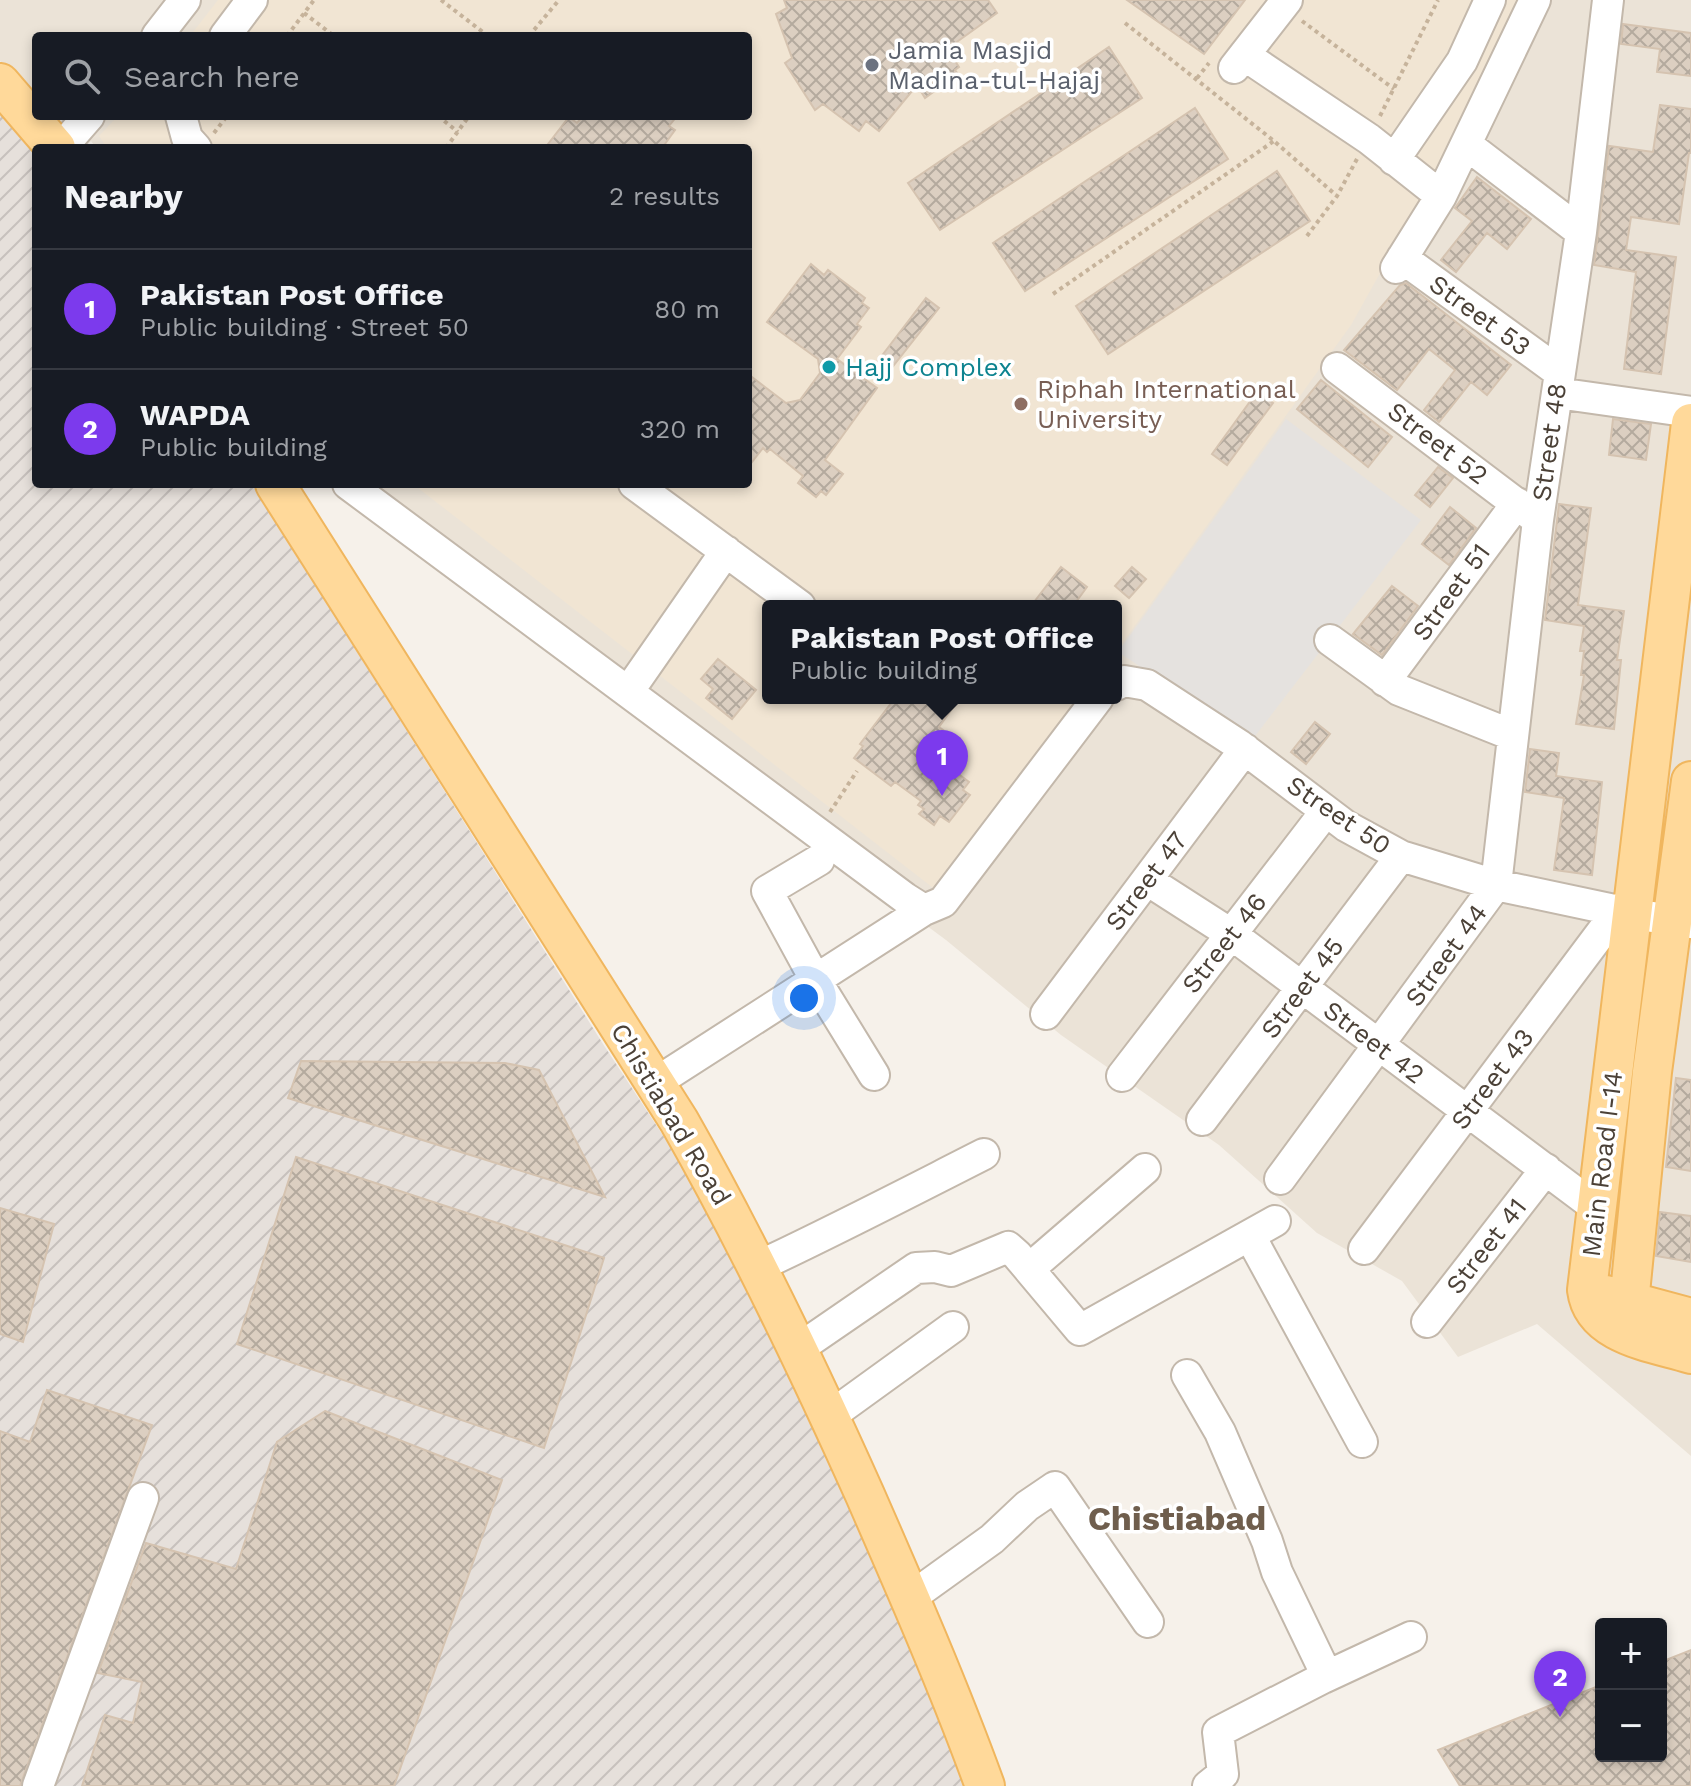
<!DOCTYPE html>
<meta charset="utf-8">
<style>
body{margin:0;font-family:"Work Sans",sans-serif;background:#242831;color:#f1f3f6}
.controls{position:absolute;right:24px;bottom:24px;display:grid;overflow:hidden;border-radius:8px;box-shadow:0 4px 12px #0003}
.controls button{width:72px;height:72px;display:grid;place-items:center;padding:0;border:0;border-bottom:2px solid #363941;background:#171b24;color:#f1f3f6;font:40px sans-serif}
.you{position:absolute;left:804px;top:998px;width:28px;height:28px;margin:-20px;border:6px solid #fff;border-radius:50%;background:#1a73e8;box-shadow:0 0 0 12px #1a73e833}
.badge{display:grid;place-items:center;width:52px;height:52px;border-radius:50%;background:#7c3aed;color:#fff;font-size:26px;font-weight:700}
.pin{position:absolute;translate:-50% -66px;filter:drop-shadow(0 2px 4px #0008)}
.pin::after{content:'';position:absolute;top:42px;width:28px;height:24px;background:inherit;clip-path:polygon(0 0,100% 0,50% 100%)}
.popup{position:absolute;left:762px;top:600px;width:360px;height:104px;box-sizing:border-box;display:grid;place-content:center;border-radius:8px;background:#171b24;filter:drop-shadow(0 2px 6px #0005);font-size:26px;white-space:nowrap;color:#9ea1a6}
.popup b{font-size:30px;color:#f1f3f6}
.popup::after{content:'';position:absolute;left:50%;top:100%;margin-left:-16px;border:16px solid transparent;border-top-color:#171b24}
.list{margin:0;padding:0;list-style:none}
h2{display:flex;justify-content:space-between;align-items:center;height:104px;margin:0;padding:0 32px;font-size:34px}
h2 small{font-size:26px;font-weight:400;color:#9ea1a6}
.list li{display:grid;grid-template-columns:52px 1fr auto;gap:24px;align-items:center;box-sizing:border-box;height:120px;padding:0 32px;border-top:2px solid #363941}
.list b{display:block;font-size:30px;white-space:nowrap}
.list p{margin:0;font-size:26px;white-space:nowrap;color:#9ea1a6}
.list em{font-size:26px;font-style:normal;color:#9ea1a6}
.icon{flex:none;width:44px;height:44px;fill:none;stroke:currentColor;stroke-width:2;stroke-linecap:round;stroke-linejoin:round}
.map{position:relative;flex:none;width:1691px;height:1786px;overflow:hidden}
.search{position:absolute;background:#171b24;box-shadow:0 4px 12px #0003;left:32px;top:32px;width:720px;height:88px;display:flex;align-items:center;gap:20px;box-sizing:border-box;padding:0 28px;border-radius:8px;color:#9ea1a6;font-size:30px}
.panel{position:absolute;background:#171b24;box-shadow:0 4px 12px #0003;left:32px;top:144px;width:720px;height:344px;border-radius:8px}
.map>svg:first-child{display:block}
</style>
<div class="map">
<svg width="1691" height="1786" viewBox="0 0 1691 1786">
<defs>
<pattern id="industrial-furrows" width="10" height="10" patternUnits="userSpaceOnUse" patternTransform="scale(2)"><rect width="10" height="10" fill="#e6e0db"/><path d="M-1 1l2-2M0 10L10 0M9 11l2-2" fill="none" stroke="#c7c1bd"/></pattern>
<pattern id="building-cross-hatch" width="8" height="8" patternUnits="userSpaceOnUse" patternTransform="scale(2)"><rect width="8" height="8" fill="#dccfc1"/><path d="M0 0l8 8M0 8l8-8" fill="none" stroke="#b4aa9e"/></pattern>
</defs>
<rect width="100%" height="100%" fill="#f6f1ea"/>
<path fill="#ebe3d7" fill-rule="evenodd" d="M 0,0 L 1691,0 L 1691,1456 L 1537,1324 L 1458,1357 L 1402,1281 L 1317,1233 L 1219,1145 L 1061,1035 L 946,940 L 330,484 L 748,484 L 748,148 L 96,148 L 91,141 L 84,148 L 80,148 L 50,116 L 748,116 L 748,36 L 36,36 L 36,100 L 0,61 ZM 768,606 L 1116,606 L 1116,698 L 768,698 Z"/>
<path fill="url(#industrial-furrows)" d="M 0,108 L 36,148 L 36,484 L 252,484 L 603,1044 L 691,1178 L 814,1408 L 968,1786 L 0,1786 Z"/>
<path fill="#f1e5d3" d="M 218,0 L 1524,0 L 1456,138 L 1351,325 L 1116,652 L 1116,606 L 768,606 L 768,698 L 1083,698 L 941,894 L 413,484 L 748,484 L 748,148 L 107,148 L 99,136 L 118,116 L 748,116 L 748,36 L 190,36 Z"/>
<path fill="#e5e2df" d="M 1286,419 L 1421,520 L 1252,740 L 1118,652 Z"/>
<path fill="url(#building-cross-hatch)" stroke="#d5c3b0" stroke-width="2" d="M 784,0 L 988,0 L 997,13 L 947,49 L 959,67 L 955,70 L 958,74 L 925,98 L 917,85 L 879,131 L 866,121 L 859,131 L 823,104 L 815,110 L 785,63 L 792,58 L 776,14 L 787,8 Z
M 1127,0 L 1245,0 L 1204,54 Z
M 1623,24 L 1691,33 L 1691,76 L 1657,72 L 1660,49 L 1621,44 Z
M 1109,47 L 1142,98 L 940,230 L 908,183 Z
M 1660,105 L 1691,109 L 1691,153 L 1689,153 L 1679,224 L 1631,217 L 1626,250 L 1676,257 L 1661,374 L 1624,369 L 1636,272 L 1594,265 L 1609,146 L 1653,152 Z
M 1195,108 L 1228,159 L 1025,291 L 993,243 Z
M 583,116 L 677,116 L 669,126 L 675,130 L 662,148 L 545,148 L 569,117 L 577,123 Z
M 1277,171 L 1310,221 L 1108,354 L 1076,306 Z
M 1477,177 L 1531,219 L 1507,249 L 1487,233 L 1456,272 L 1441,260 L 1472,221 L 1455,208 Z
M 811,264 L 824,275 L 828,270 L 865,298 L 862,303 L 869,308 L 857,324 L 861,327 L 837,359 L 877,388 L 825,460 L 843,474 L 826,495 L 821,491 L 816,497 L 798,483 L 803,476 L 770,449 L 767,452 L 763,448 L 748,467 L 748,374 L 786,403 L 800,400 L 820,373 L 818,359 L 767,322 Z
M 1406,283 L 1511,365 L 1487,395 L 1471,382 L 1439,422 L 1424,410 L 1455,370 L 1429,349 L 1397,390 L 1344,350 L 1400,285 Z
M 926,298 L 939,308 L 886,375 L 874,366 Z
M 1321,380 L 1392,437 L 1368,467 L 1297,409 Z
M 1257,392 L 1273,403 L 1227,465 L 1212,454 Z
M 1613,419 L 1651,424 L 1646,460 L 1609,455 Z
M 1438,467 L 1453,478 L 1430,507 L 1415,495 Z
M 1559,504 L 1591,508 L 1578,605 L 1624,611 L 1617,660 L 1621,660 L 1614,729 L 1576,724 L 1584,675 L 1581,675 L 1584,651 L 1580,651 L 1584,626 L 1545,620 Z
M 1450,507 L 1476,528 L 1449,565 L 1422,544 Z
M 1061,567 L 1087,587 L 1073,606 L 1031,606 Z
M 1132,567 L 1146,579 L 1129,598 L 1115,586 Z
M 1392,586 L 1418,606 L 1382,655 L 1353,634 Z
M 718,659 L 756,690 L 732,719 L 706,698 L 713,689 L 701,679 Z
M 895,698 L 960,698 L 939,727 L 957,740 L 941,761 L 969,782 L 963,790 L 970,795 L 949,822 L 940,816 L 934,825 L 919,814 L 924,809 L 918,805 L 921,801 L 895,782 L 891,786 L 854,758 L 863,746 L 860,744 Z
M 1315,722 L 1330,734 L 1306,764 L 1291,752 Z
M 1530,749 L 1559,753 L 1556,776 L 1602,782 L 1592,875 L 1554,870 L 1564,798 L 1525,792 Z
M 301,1061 L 505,1063 L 539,1070 L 605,1197 L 288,1098 Z
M 1676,1078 L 1691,1080 L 1691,1171 L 1666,1167 Z
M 296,1157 L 604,1258 L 544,1448 L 237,1344 Z
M 0,1208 L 54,1224 L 23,1342 L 0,1334 Z
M 1660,1212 L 1691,1216 L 1691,1262 L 1656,1256 Z
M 47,1390 L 152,1425 L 20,1786 L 0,1786 L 0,1431 L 30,1442 Z
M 325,1411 L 502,1480 L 394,1786 L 82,1786 L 105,1715 L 133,1723 L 142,1682 L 98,1673 L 146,1543 L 236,1569 L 277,1442 Z
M 1691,1650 L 1691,1786 L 1460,1786 L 1438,1750 L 1601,1685 L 1601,1756 L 1661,1756 L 1661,1662 Z"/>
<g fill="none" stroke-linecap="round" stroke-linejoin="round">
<g stroke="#c3b8ab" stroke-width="34">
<path id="minor" d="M 157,36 L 185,0
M 225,36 L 252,0
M 1244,55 L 1369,139 L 1441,196
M 1234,68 L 1287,0
M 181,116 L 187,138 L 196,148
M 1467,145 L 1581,232
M 61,148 L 89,116
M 1394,160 L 1462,61 L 1490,0
M 1402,258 L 1559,372
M 1396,268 L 1441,196 L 1535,0
M 1337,368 L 1538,520
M 1557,393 L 1691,412
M 348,484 L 905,898 L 924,910 L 943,902 L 1098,698
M 634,484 L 800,606
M 1330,640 L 1399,690 L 1512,735
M 1385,681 L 1517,503
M 1116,685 L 1124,681 L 1147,685 L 1239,745 L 1346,826 L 1401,856 L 1496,885 L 1633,914 L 1691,923
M 628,692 L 726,551
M 819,860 L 767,891 L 815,979 L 874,1075
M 1147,880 L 1231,934 L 1598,1209
M 1046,1014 L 1245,749
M 1122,1076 L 1326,811
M 655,1083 L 924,910
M 1202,1120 L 1401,856
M 1280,1179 L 1496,885 L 1538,520 L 1581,232 L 1608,0
M 1250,1236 L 1362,1442
M 1364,1249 L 1619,909
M 757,1267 C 834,1231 909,1192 984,1154
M 1029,1269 L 1145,1169
M 1427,1322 L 1546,1169
M 798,1349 L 916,1268 L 935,1267 L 951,1271 L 1008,1247 L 1017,1255 L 1080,1330 L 1275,1221
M 1187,1375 L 1220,1432 L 1267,1541 L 1277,1572 L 1327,1676
M 830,1416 L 953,1327
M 910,1598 L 992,1539 L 1027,1506 L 1055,1487 L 1148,1622
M 38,1786 L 143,1498
M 1208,1786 L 1223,1774 L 1218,1732 L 1323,1678 L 1411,1637"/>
</g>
<g stroke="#f0b65e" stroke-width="42">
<path id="major" d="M 0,83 L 56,148
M 1691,423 L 1587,1290 C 1593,1336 1653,1342 1691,1354
M 275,484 L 679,1121 C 748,1242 808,1368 865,1495 C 907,1591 949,1687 985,1786
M 1606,1295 L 1691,1318
M 1626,1333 L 1652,1072 L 1691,781"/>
</g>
<path stroke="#c6b39b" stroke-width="4" stroke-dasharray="4 4" stroke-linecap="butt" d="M 441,0 L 488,36
M 304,13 L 334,36
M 1302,21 L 1394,89
M 1125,23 L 1274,141 L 1337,196
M 287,36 L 314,0
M 529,36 L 559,0
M 1197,78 L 1209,63
M 438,116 L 458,132
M 1380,116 L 1438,0
M 214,133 L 227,116
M 446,148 L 469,116
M 1307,236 L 1337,196 L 1357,159
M 1053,294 L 1274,141
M 830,812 L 857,771"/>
<use href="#minor" stroke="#fff" stroke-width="30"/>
<use href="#major" stroke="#ffd99a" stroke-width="38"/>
</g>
<circle fill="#6b7280" stroke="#fff" stroke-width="3" cx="872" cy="65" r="8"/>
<circle fill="#0f9aa8" stroke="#fff" stroke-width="3" cx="829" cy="367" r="8"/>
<circle fill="#8d6e63" stroke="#fff" stroke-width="3" cx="1021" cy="404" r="8"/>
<g text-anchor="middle" stroke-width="7" stroke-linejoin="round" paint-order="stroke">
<g font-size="26" fill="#5b616d" stroke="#fff" text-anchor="start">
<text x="888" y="59">Jamia Masjid<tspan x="888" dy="30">Madina-tul-Hajaj</tspan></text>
</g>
<g font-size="26" fill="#4b4137" stroke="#fff">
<text transform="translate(1480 315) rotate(36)" y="9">Street 53</text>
<text transform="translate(1549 442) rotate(-82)" y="9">Street 48</text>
<text transform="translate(1438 443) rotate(37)" y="9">Street 52</text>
<text transform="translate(1451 592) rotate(-54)" y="9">Street 51</text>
<text transform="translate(1339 815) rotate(34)" y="9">Street 50</text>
<text transform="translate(1146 881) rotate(-53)" y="9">Street 47</text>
<text transform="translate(1224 943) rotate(-52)" y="9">Street 46</text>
<text transform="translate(1446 955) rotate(-54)" y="9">Street 44</text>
<text transform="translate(1302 988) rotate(-53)" y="9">Street 45</text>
<text transform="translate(1374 1042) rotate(37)" y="9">Street 42</text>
<text transform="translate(1492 1079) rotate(-53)" y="9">Street 43</text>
<text transform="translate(671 1114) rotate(59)" y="9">Chistiabad Road</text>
<text transform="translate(1602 1164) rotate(-83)" y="9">Main Road I-14</text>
<text transform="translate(1486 1246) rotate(-52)" y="9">Street 41</text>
</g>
<g font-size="26" fill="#0d838f" stroke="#fff" text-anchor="start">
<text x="845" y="376">Hajj Complex</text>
</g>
<g font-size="26" fill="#785e54" stroke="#fff" text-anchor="start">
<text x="1037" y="398">Riphah International<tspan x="1037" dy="30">University</tspan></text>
</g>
<g font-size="34" font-weight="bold" fill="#6f5e4d" stroke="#fff">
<text x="1177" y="1530">Chistiabad</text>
</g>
</g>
</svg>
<div class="controls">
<button>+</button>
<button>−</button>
</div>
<div class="you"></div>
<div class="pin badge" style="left:942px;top:796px">1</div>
<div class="popup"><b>Pakistan Post Office</b>Public building</div>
<div class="pin badge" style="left:1560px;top:1717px">2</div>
<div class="search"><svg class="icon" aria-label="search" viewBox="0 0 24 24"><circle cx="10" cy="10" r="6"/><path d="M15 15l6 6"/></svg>Search here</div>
<section class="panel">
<h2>Nearby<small>2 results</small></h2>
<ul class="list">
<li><span class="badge">1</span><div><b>Pakistan Post Office</b><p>Public building · Street 50</p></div><em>80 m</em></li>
<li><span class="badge">2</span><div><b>WAPDA</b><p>Public building</p></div><em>320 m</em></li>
</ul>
</section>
</div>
